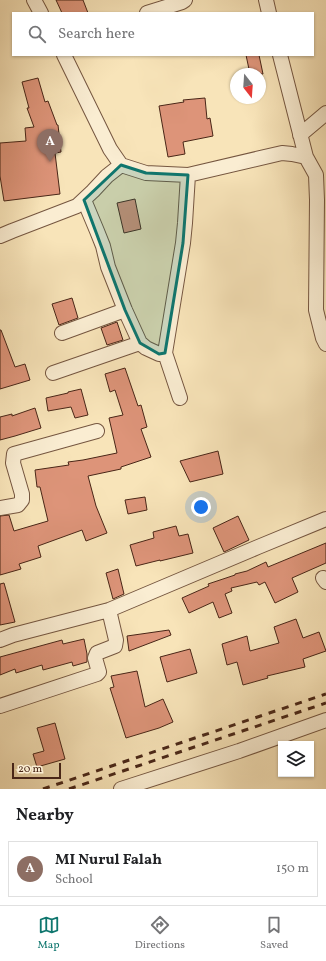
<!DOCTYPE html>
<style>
body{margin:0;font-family:Vollkorn,serif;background:#f2f2f2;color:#202124}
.controls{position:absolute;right:12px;bottom:12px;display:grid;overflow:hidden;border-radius:0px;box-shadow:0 1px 3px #0004}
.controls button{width:36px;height:36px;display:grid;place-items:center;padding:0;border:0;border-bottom:1px solid #e0e0e0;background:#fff;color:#202124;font:20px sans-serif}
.compass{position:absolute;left:230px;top:68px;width:36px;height:36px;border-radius:50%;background:#fff;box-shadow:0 1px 3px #0004;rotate:163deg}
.scale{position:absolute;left:12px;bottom:10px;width:49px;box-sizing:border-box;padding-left:4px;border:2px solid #492617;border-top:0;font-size:11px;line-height:14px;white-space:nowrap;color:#492617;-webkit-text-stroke:3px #faedd2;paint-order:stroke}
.you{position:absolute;left:201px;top:507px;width:14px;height:14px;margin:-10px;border:3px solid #fff;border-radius:50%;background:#1a73e8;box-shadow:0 0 0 6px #1a73e833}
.badge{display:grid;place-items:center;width:26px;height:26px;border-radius:50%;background:#0f766e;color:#fff;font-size:13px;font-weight:700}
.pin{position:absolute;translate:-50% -33px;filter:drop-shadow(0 1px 2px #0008)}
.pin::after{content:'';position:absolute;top:21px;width:14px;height:12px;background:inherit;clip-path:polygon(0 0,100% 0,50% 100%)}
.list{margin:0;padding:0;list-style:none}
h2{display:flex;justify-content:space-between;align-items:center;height:52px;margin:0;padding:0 16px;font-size:17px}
h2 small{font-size:13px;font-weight:400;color:#757577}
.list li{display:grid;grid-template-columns:26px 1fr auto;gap:12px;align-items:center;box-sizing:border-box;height:56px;margin:0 8px 8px;padding:0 8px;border:1px solid #e0e0e0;border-radius:0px}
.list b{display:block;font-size:15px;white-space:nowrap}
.list p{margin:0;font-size:13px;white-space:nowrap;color:#757577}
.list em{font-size:13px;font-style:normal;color:#757577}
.icon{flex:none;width:22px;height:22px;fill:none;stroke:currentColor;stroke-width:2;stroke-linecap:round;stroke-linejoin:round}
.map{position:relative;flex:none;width:326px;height:789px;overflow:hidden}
.search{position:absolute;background:#fff;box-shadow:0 1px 3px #0004;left:12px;right:12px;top:12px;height:44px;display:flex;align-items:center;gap:10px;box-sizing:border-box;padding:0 14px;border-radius:0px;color:#757577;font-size:15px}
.sheet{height:116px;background:#fff}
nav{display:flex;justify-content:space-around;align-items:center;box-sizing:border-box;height:56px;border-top:1px solid #e0e0e0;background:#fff;font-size:11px;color:#757577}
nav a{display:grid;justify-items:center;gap:2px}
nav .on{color:#0f766e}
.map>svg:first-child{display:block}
</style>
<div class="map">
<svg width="326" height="789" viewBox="0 0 326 789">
<rect width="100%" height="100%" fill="#f8e4b9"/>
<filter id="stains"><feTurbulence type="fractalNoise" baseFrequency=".005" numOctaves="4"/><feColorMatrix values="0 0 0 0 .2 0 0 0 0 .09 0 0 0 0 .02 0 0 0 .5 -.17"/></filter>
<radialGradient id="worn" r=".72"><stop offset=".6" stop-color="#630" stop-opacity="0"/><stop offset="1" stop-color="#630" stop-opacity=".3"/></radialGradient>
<path fill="#dd9479" stroke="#492617" d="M 56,0 L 83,0 L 88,13 L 62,13 Z
M 246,55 L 259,55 L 263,74 L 250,74 Z
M 38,78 L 45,102 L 48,101 L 57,125 L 58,125 L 61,152 L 55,153 L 60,194 L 4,201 L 0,176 L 0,143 L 26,141 L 25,128 L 34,127 L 27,108 L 29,108 L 22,82 Z
M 205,98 L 207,119 L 210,118 L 213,136 L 183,142 L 185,154 L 168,157 L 159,106 L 184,102 L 183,100 Z
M 135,199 L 141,229 L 124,233 L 117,203 Z
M 72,298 L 78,318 L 59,325 L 52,304 Z
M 117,322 L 123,340 L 107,345 L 101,328 Z
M 0,330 L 1,330 L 15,367 L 25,364 L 30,380 L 0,389 Z
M 125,368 L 138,406 L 141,405 L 147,427 L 141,429 L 151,457 L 121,467 L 121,469 L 88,476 L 96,506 L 107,533 L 86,541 L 82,530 L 38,546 L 41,557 L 19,564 L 21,569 L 0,575 L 0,516 L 9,515 L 14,531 L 48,521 L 40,487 L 37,487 L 35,470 L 69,465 L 68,462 L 83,460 L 117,453 L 109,418 L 123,415 L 115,390 L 110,392 L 105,374 Z
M 81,389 L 88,415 L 75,418 L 71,407 L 48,411 L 46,398 L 68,393 L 68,392 Z
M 35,408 L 41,428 L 15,436 L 0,440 L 0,417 L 12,414 L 12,416 Z
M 218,451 L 223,474 L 190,482 L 180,461 Z
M 145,497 L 147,510 L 128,514 L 125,500 Z
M 238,516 L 249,540 L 224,552 L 213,528 Z
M 176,526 L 179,536 L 188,534 L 193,553 L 160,561 L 160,560 L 136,566 L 130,545 L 154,538 L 153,532 Z
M 326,543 L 326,563 L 292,578 L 298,592 L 275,603 L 265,582 L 259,585 L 257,582 L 231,588 L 232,591 L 225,594 L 232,613 L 219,618 L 213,602 L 189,613 L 182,598 L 209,586 L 208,584 L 235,575 L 235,574 L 247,571 L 266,562 L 268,567 Z
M 118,569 L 124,594 L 113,599 L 106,573 Z
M 4,583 L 15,622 L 0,625 L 0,584 Z
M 296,619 L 303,638 L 319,632 L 326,651 L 303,659 L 305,667 L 267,676 L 268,678 L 243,685 L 237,662 L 227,665 L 222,644 L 247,636 L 250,651 L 279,643 L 274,627 Z
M 169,630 L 171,635 L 129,651 L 127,636 Z
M 84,639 L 87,654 L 87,662 L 73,666 L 72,662 L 43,670 L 42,665 L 16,673 L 15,669 L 0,675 L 0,657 L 62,640 L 63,644 Z
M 190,649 L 197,673 L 167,682 L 160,657 Z
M 137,671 L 145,707 L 163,699 L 173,722 L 159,728 L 126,738 L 110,688 L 114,687 L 111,676 Z
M 55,723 L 65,759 L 37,767 L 33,754 L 44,751 L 37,728 Z"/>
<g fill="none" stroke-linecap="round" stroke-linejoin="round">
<g stroke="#755640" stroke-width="16">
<path id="street" d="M 34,0 L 41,13
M 266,0 L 269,13
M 147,13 L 182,2 L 185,0
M 64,55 L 110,149 L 121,165 L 146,173 L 188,175 L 282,153 L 292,154 L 306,157 L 316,175 L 317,200 L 316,310 L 323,338 L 326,344
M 280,55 L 306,157
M 300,135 L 326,113
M 84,200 L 97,231 L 103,246 L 108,267 L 125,310 L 140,343 L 146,348 L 159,354 L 165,353
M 0,236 L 12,231 L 77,206 L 93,191 L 107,176 L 121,165
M 62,333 L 125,310
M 53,373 L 140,343
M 180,398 L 165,353 L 183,243 L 185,223 L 188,175
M 0,508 L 18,505 L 22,500 L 22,494 L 13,463 L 14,454 L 97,431
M 323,578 L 326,582
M 0,640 L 13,635 L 109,610 L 258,547 L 326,519
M 0,706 L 97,674 L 99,672 L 95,658 L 97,653 L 115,646 L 116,640 L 109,610
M 121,789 L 239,751 L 326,720"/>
</g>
<use href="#street" stroke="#faedd2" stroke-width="14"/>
<path stroke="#492617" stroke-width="3" stroke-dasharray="7 7" stroke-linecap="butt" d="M 43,789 L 326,694
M 69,789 L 326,703"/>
</g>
<path fill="#0f766e" fill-opacity="0.2" stroke="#0f766e" stroke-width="3" stroke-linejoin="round" d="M 121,165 L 146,173 L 188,175 L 183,243 L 165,353 L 159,354 L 140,343 L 125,310 L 84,200 Z"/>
<rect width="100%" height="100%" filter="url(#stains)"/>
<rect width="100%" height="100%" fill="url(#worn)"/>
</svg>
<div class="controls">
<button><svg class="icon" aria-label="layers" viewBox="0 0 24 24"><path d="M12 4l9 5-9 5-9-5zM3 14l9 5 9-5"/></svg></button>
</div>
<svg class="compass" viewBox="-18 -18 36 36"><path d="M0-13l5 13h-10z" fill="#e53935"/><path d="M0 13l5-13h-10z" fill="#757577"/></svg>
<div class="scale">20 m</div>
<div class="you"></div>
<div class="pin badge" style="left:50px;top:162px;background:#8d6e63">A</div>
<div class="search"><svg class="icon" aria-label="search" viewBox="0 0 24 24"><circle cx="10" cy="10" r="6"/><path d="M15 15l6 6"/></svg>Search here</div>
</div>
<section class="sheet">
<h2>Nearby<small></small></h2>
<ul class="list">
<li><span class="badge" style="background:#8d6e63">A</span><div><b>MI Nurul Falah</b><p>School</p></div><em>150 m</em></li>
</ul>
</section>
<nav>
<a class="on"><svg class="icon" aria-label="map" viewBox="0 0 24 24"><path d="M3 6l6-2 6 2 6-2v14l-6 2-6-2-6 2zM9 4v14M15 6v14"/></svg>Map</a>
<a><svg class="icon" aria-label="directions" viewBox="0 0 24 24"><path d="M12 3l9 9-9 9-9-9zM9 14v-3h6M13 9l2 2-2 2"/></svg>Directions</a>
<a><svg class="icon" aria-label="saved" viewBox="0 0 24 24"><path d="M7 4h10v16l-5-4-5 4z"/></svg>Saved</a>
</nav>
